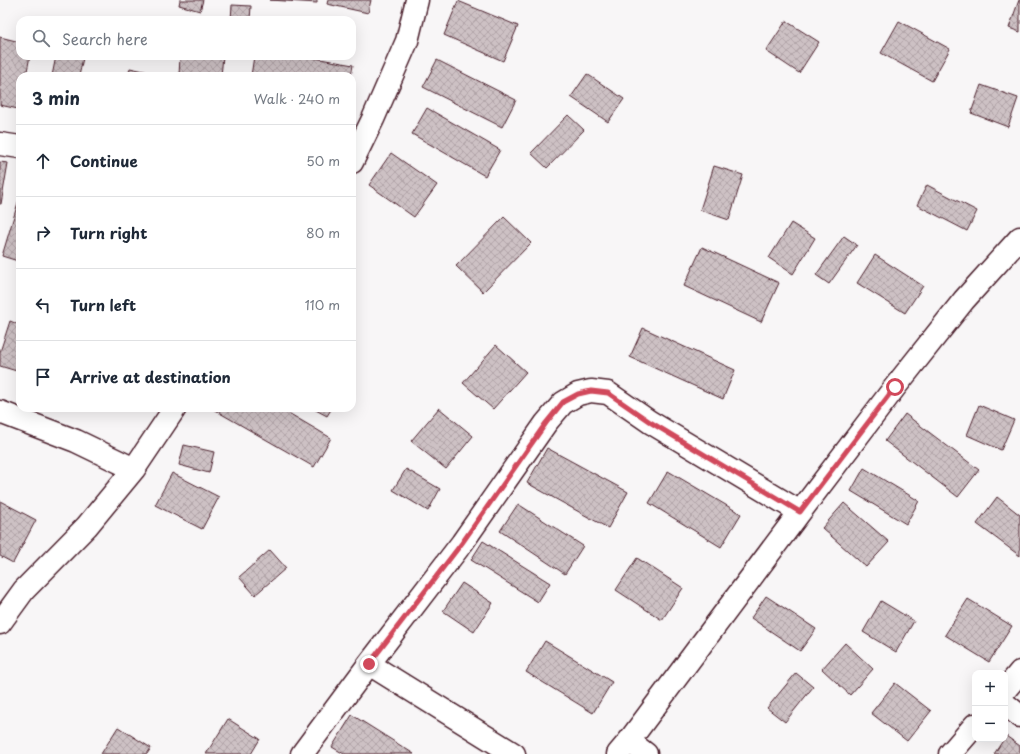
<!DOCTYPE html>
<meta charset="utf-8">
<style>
body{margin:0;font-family:"Playpen Sans",sans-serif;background:#f6f6f7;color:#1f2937}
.controls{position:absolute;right:12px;bottom:12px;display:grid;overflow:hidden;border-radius:8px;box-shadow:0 4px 16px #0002}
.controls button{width:36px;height:36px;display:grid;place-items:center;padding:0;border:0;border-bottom:1px solid #e0e1e3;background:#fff;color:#1f2937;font:20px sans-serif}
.stop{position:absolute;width:12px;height:12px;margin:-9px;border:3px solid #d1495b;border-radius:50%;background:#fff}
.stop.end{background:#d1495b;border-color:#fff;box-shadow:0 1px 4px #0008}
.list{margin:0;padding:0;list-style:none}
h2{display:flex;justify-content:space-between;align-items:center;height:52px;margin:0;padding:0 16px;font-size:17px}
h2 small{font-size:13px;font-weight:400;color:#747a83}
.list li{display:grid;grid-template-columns:26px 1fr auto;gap:12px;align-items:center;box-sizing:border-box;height:72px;padding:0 16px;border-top:1px solid #e0e1e3}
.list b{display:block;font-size:15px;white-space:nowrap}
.list em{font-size:13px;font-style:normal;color:#747a83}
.icon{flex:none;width:22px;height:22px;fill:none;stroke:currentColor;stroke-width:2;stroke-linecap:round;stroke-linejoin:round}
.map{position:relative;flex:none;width:1020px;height:754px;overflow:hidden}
.search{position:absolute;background:#fff;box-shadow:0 4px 16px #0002;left:16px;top:16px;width:340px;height:44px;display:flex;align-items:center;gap:10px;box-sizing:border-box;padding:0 14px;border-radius:12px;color:#747a83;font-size:15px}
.panel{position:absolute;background:#fff;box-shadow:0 4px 16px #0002;left:16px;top:72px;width:340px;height:340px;border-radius:12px}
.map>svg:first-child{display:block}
</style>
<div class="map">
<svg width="1020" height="754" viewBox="0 0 1020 754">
<defs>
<pattern id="building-cross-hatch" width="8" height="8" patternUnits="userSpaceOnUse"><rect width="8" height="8" fill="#cdc1c4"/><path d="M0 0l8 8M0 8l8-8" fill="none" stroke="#b2a5a9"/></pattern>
</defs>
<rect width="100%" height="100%" fill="#f8f6f7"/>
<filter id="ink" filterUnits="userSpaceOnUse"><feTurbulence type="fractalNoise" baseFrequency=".025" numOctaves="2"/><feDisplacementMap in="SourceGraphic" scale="8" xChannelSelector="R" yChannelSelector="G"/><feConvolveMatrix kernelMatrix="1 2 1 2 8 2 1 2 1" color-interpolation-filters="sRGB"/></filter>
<g filter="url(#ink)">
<path fill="url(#building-cross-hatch)" stroke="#4a1f2b" d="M 180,0 L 203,0 L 200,11 L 179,5 Z
M 270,0 L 317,0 L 317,3 Z
M 328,0 L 371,0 L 368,13 L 327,4 Z
M 1019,0 L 1020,0 L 1020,32 L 1009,28 Z
M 458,1 L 518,26 L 503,61 L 444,35 Z
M 232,5 L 251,6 L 250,20 L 231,20 Z
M 786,21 L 819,42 L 799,73 L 766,51 Z
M 899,21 L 950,49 L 932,81 L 881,53 Z
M 0,37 L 20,42 L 20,56 L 30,56 L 26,76 L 20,76 L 20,102 L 18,109 L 0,105 Z
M 56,56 L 72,56 L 83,58 L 79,76 L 52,76 Z
M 180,56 L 223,56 L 221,76 L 179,76 Z
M 254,56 L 304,56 L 353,65 L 351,76 L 251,76 Z
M 437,60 L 516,100 L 502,127 L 423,87 Z
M 130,68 L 158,74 L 158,76 L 128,76 Z
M 587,74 L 624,99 L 608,122 L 571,97 Z
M 981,85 L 1018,98 L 1008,127 L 971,113 Z
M 427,108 L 500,150 L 485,176 L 412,134 Z
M 568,115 L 584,130 L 547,168 L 531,153 Z
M 391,153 L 437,185 L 414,217 L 369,185 Z
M 0,162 L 8,163 L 1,204 L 0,204 Z
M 714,166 L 743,175 L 729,220 L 700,210 Z
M 927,185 L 977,211 L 967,231 L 917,205 Z
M 20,196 L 20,252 L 18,261 L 2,256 Z
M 504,217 L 531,243 L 483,292 L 456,266 Z
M 791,223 L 815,238 L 793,274 L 769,258 Z
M 844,236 L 857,245 L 829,284 L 816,275 Z
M 702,247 L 779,283 L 761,322 L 684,286 Z
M 875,255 L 923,286 L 905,313 L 857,283 Z
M 10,321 L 20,325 L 20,372 L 0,366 L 0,352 Z
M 643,328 L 735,370 L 723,399 L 630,357 Z
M 496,345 L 526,372 L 493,409 L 463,383 Z
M 979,405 L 1014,420 L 1001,450 L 967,435 Z
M 211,408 L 280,408 L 331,438 L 314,467 Z
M 312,408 L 332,408 L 327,416 Z
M 439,408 L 473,436 L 446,469 L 411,441 Z
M 905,414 L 979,470 L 958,497 L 885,441 Z
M 184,445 L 214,452 L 209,473 L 179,465 Z
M 547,448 L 628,492 L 608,528 L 527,483 Z
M 864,468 L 919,501 L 906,524 L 851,491 Z
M 406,469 L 440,489 L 428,511 L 393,490 Z
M 668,471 L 741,514 L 721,547 L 649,503 Z
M 172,473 L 219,497 L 202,529 L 155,505 Z
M 997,497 L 1020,515 L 1020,556 L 977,524 Z
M 0,501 L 36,520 L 13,563 L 0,556 Z
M 844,503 L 889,542 L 866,567 L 822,528 Z
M 518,504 L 583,546 L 565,574 L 500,531 Z
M 483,541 L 550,583 L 538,602 L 471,560 Z
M 270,550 L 286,568 L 255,595 L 239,577 Z
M 637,558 L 683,588 L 662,620 L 616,590 Z
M 462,583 L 493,603 L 474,632 L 443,611 Z
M 766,596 L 816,629 L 800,651 L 751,618 Z
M 968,599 L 1012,626 L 989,662 L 945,635 Z
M 881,601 L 914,621 L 896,652 L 863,632 Z
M 545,641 L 612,682 L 593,713 L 526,672 Z
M 845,643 L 873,669 L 850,695 L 822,669 Z
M 796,673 L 813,687 L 785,722 L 767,708 Z
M 895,683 L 931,711 L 907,741 L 871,713 Z
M 352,715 L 414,754 L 344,754 L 332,747 Z
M 228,719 L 260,739 L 251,754 L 206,754 Z
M 118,727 L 151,748 L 147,754 L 101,754 Z
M 1006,736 L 1020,746 L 1020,754 L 994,754 Z"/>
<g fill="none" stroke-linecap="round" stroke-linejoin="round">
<g stroke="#4a1f2b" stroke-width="25">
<path id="street" d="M 0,144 L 20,147
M 352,162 L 373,119 L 407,41 L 417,0
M 0,412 L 76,441 L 134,469
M 0,623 L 24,590 L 87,526 L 134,469 L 175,408
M 369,664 L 514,754
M 1005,690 L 1020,672
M 1005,704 L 1020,716
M 629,741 L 646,754
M 302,754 L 369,664 L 462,543 L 546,423 L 563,403 L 578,394 L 591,391 L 608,393 L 650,422 L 800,512
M 618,754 L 629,741 L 800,512 L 895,387 L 964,300 L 1020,238
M 950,754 L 975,725"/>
</g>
<use href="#street" stroke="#fff" stroke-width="22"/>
</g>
</g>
<g fill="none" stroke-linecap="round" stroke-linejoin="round" filter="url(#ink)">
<path stroke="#d1495b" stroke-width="5" d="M 369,664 L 462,543 L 546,423 L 563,402 L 578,394 L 591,391 L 608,393 L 650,422 L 800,512 L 895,387"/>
</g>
</svg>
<div class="controls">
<button>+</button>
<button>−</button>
</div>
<div class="stop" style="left:895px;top:387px"></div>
<div class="stop end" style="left:369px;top:664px"></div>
<div class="search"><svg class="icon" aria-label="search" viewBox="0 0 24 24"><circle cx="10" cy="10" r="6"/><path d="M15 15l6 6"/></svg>Search here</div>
<section class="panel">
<h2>3 min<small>Walk · 240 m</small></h2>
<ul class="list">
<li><svg class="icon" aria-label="ahead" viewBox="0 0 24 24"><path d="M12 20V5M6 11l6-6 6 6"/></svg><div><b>Continue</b></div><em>50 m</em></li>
<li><svg class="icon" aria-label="right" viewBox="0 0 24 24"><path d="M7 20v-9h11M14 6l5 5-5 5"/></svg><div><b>Turn right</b></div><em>80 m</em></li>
<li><svg class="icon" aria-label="left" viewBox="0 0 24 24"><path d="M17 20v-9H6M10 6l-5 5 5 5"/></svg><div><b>Turn left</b></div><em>110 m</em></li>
<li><svg class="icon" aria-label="arrive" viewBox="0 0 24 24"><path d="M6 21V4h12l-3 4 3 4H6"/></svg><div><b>Arrive at destination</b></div></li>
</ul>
</section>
</div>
